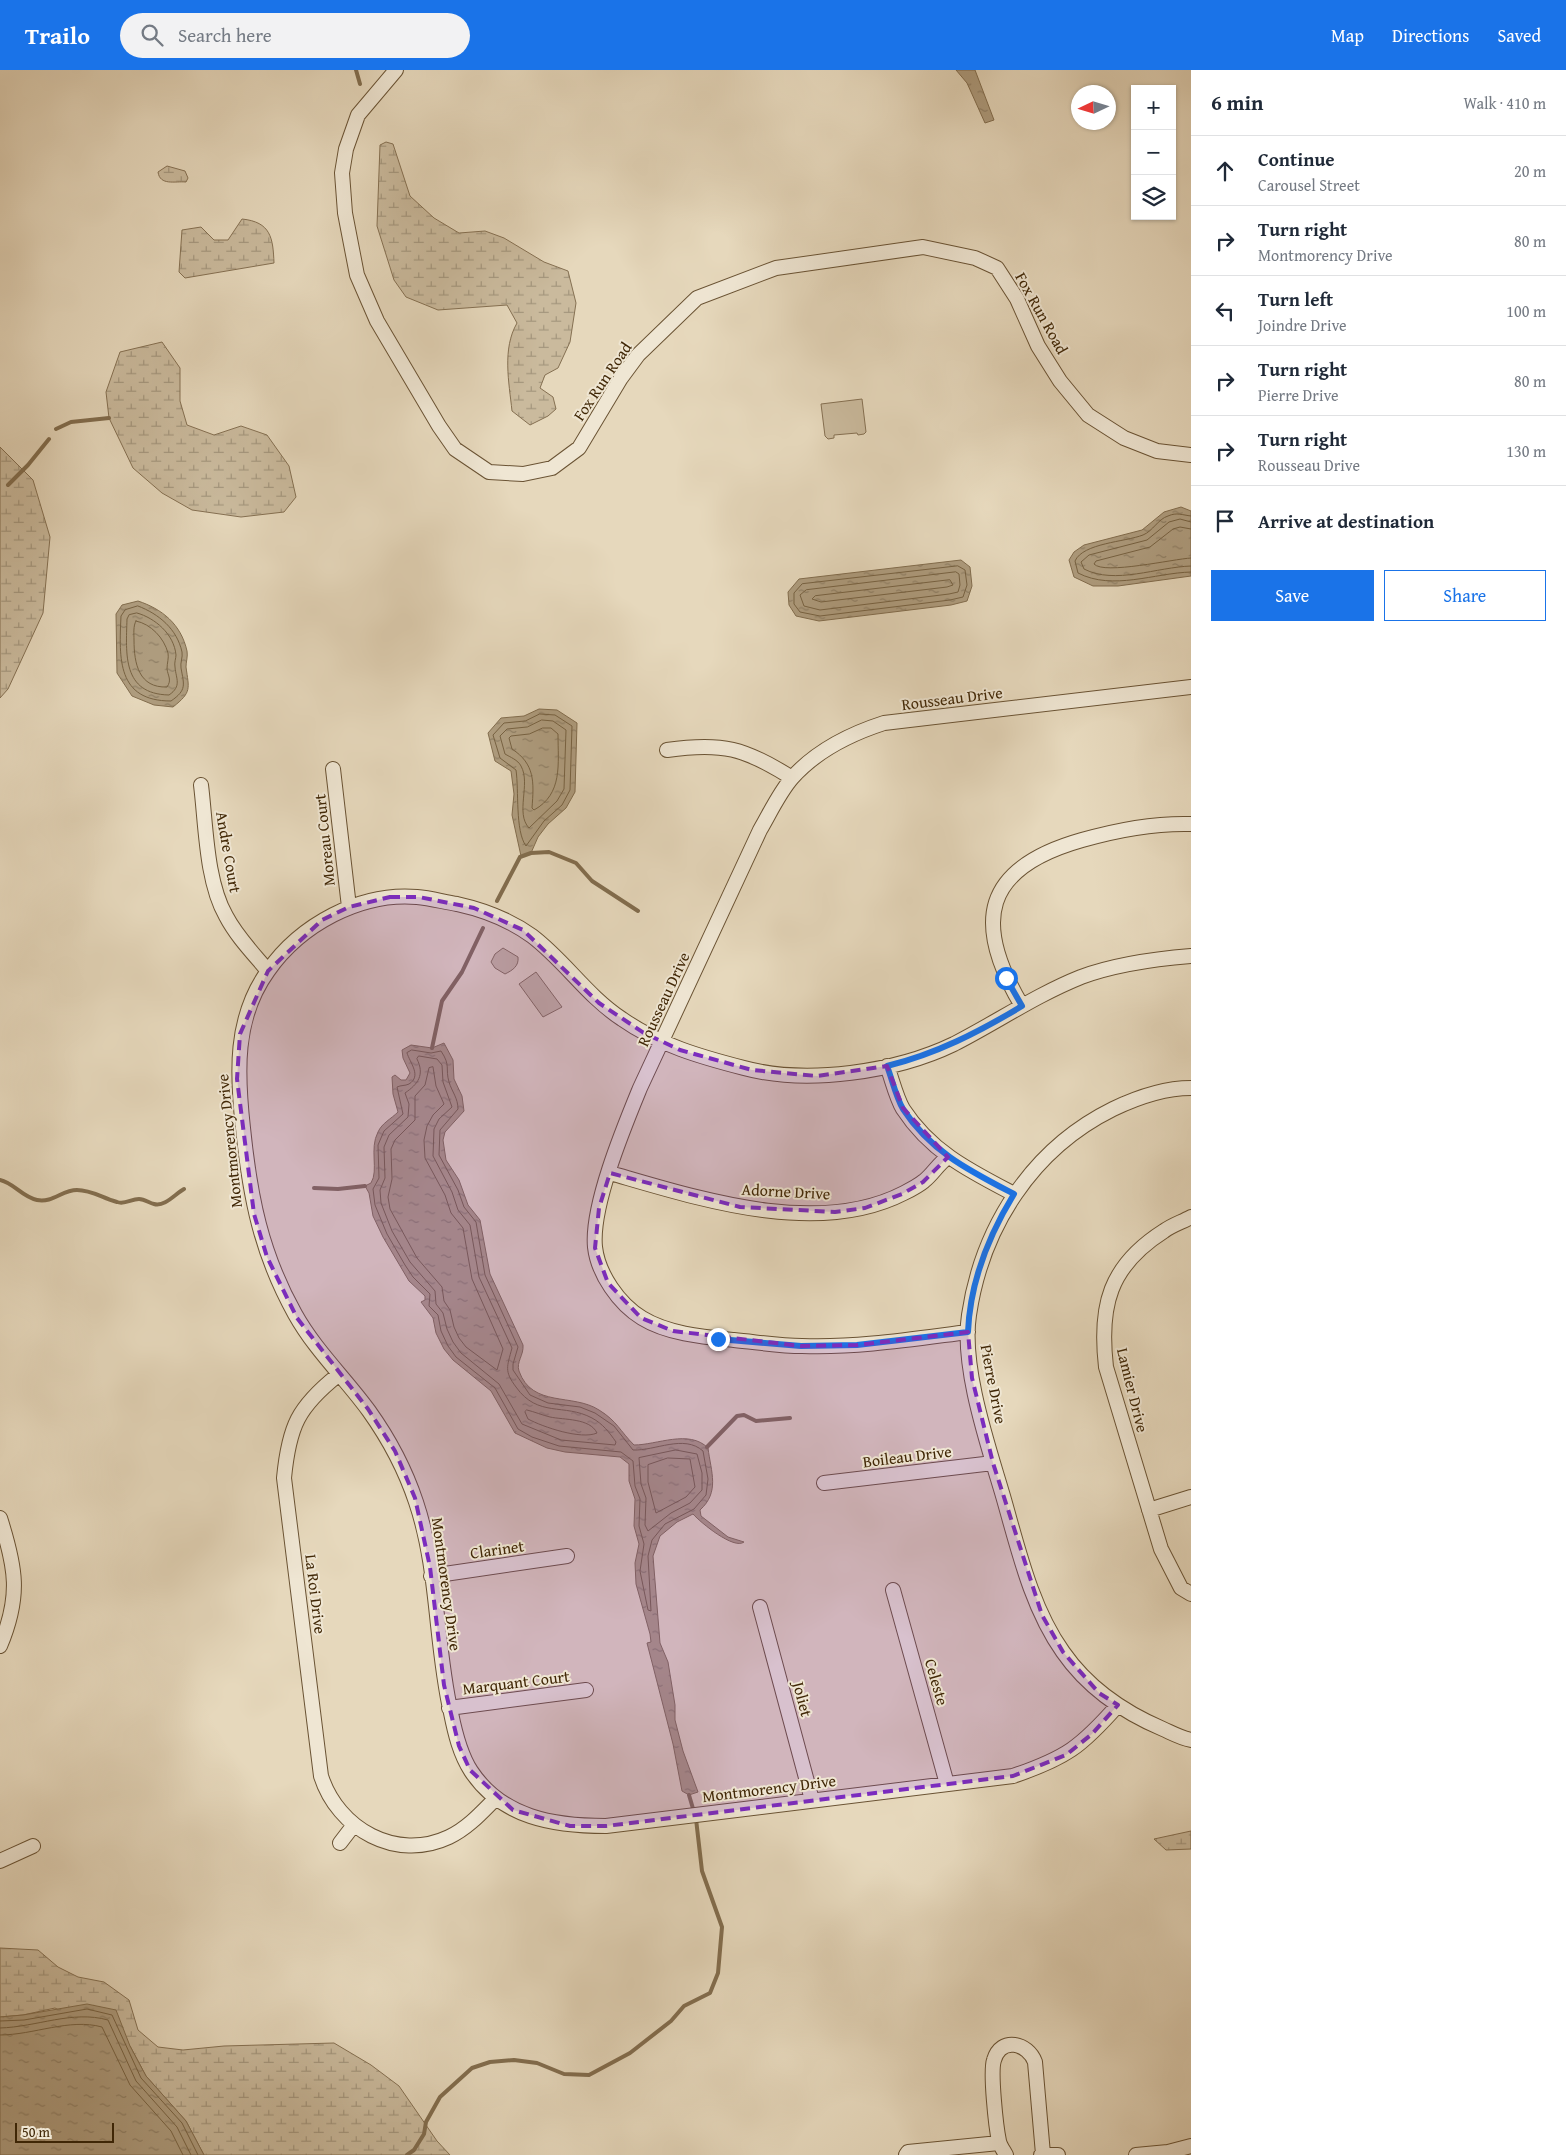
<!DOCTYPE html>
<meta charset="utf-8">
<style>
body{margin:0;font-family:"Gentium Book Plus",serif;background:#f2f2f3;color:#1f2937}
.controls{position:absolute;right:15px;top:15px;display:grid;overflow:hidden;border-radius:0px;box-shadow:0 1px 4px #0004}
.controls button{width:45px;height:45px;display:grid;place-items:center;padding:0;border:0;border-bottom:1px solid #e0e1e3;background:#fff;color:#1f2937;font:25px sans-serif}
.compass{position:absolute;left:1071px;top:15px;width:45px;height:45px;border-radius:50%;background:#fff;box-shadow:0 1px 4px #0004;rotate:266deg}
.scale{position:absolute;left:15px;bottom:12px;width:99px;box-sizing:border-box;padding-left:5px;border:2px solid #402706;border-top:0;font-size:14px;line-height:18px;white-space:nowrap;color:#402706;-webkit-text-stroke:4px #efe6d3;paint-order:stroke}
.stop{position:absolute;width:15px;height:15px;margin:-11px;border:4px solid #1a73e8;border-radius:50%;background:#fff}
.stop.end{background:#1a73e8;border-color:#fff;box-shadow:0 1px 5px #0008}
.list{margin:0;padding:0;list-style:none}
h2{display:flex;justify-content:space-between;align-items:center;height:65px;margin:0;padding:0 20px;font-size:21px}
h2 small{font-size:16px;font-weight:400;color:#747a83}
.list li{display:grid;grid-template-columns:32px 1fr auto;gap:15px;align-items:center;box-sizing:border-box;height:70px;padding:0 20px;border-top:1px solid #e0e1e3}
.list b{display:block;font-size:19px;white-space:nowrap}
.list p{margin:0;font-size:16px;white-space:nowrap;color:#747a83}
.list em{font-size:16px;font-style:normal;color:#747a83}
.actions{display:flex;gap:10px;padding:15px 20px}
.actions a{flex:1;padding:11px 0;border:1px solid #1a73e8;border-radius:0px;text-align:center;font-size:18px;color:#1a73e8}
.actions .main{background:#1a73e8;color:#fff}
.icon{flex:none;width:28px;height:28px;fill:none;stroke:currentColor;stroke-width:2;stroke-linecap:round;stroke-linejoin:round}
.map{position:relative;flex:none;width:1191px;height:2085px;overflow:hidden}
header{display:flex;align-items:center;gap:30px;box-sizing:border-box;height:70px;padding:0 25px;background:#1a73e8;color:#fff}
header strong{font-size:24px}
nav{display:flex;gap:28px;margin-inline-start:auto;font-size:18px}
.search{width:350px;height:45px;background:#f2f2f3;display:flex;align-items:center;gap:12px;box-sizing:border-box;padding:0 18px;border-radius:28px;color:#747a83;font-size:19px}
main{display:flex}
aside{flex:1;background:#fff}
.map>svg:first-child{display:block}
</style>
<header>
<strong>Trailo</strong>
<div class="search"><svg class="icon" aria-label="search" viewBox="0 0 24 24"><circle cx="10" cy="10" r="6"/><path d="M15 15l6 6"/></svg>Search here</div>
<nav><a>Map</a><a>Directions</a><a>Saved</a></nav>
</header>
<main>
<div class="map">
<svg width="1191" height="2085" viewBox="0 0 1191 2085">
<defs>
<pattern id="wetland-marsh" width="20" height="14" patternUnits="userSpaceOnUse" patternTransform="scale(1.25)"><rect width="20" height="14" fill="#caba9d"/><path d="M1 5h8M5 5V1M11 12h8M15 12V8" fill="none" stroke="#a5977e"/></pattern>
<pattern id="water-ripples" width="26" height="14" patternUnits="userSpaceOnUse" patternTransform="scale(1.25)"><rect width="26" height="14" fill="#ae9c7e"/><path d="M2 4q2-2 4 0t4 0M15 11q2-2 4 0t4 0" fill="none" stroke="#8f7f65"/></pattern>
</defs>
<rect width="100%" height="100%" fill="#e6d8bc"/>
<filter id="stains"><feTurbulence type="fractalNoise" baseFrequency=".004" numOctaves="4"/><feColorMatrix values="0 0 0 0 .2 0 0 0 0 .09 0 0 0 0 .02 0 0 0 .5 -.17"/></filter>
<radialGradient id="worn" r=".72"><stop offset=".6" stop-color="#630" stop-opacity="0"/><stop offset="1" stop-color="#630" stop-opacity=".3"/></radialGradient>
<path fill="#caba9d" stroke="#857052" d="M 862,329 L 866,362 L 864,364 L 858,365 L 857,363 L 834,365 L 834,368 L 828,369 L 825,366 L 821,334 Z
M 503,878 L 518,887 C 519,896 513,900 505,904 L 495,898 L 491,892 L 495,884 Z
M 536,902 L 562,937 L 543,947 L 519,914 Z"/>
<path fill="url(#wetland-marsh)" stroke="#857052" d="M 386,72 L 393,74 L 410,126 L 434,148 L 459,163 L 485,161 L 504,168 L 544,192 L 568,201 L 576,233 L 570,272 L 558,298 L 545,305 L 540,318 L 553,327 L 556,339 L 548,346 L 530,355 L 512,341 C 509,312 502,279 517,253 L 507,235 L 438,240 L 406,227 L 394,210 L 377,156 L 380,75 Z
M 167,96 L 185,101 L 188,108 L 186,112 C 175,111 160,116 158,102 Z
M 242,149 C 271,152 273,168 274,193 L 185,208 L 179,202 L 182,160 L 201,157 L 214,170 L 228,170 Z
M 162,272 L 180,298 L 180,331 L 187,355 L 214,365 L 241,356 L 267,365 L 289,396 L 296,427 L 284,442 L 241,447 L 192,440 L 162,423 L 133,398 L 109,348 L 106,322 L 120,282 Z
M 0,377 L 33,410 L 50,467 L 43,543 L 8,619 L 0,628 Z
M 1191,1761 L 1191,1779 L 1166,1780 L 1154,1769 Z
M 0,1878 L 38,1880 L 58,1897 L 78,1907 L 104,1912 L 129,1930 L 138,1960 L 158,1977 L 183,1980 L 224,1976 L 334,1973 L 371,1995 L 399,2016 L 437,2071 L 450,2085 L 204,2085 L 186,2051 L 146,2006 L 130,1976 L 55,1938 L 23,1945 L 0,1947 Z"/>
<path fill="url(#water-ripples)" stroke="#826d4e" d="M 956,0 L 975,0 L 994,50 L 985,53 L 967,13 Z
M 1181,437 L 1191,441 L 1191,506 L 1118,516 L 1093,516 L 1074,507 L 1069,490 L 1074,482 L 1084,475 L 1142,460 L 1164,442 Z
M 961,490 L 970,497 L 972,516 L 967,531 L 951,535 L 819,551 L 796,546 L 789,535 L 788,522 L 799,509 Z
M 138,531 C 162,539 181,554 187,581 C 188,586 186,592 186,597 C 189,619 192,622 173,637 L 154,635 L 132,626 L 117,603 L 116,544 L 122,535 Z
M 539,639 L 557,640 L 577,653 L 575,722 L 566,738 L 548,754 L 538,767 L 531,783 L 521,786 L 512,745 L 514,724 L 511,701 L 495,691 L 488,663 L 501,648 L 524,646 Z
M 444,973 L 453,990 L 454,1009 L 462,1026 L 464,1041 L 445,1062 L 443,1070 L 446,1090 L 459,1110 L 468,1135 L 480,1150 L 490,1204 L 523,1275 C 524,1285 516,1292 519,1301 C 532,1338 573,1323 599,1340 C 617,1351 620,1361 634,1375 C 657,1375 689,1359 708,1378 C 711,1402 720,1422 700,1440 L 701,1446 L 728,1467 L 744,1472 C 734,1480 701,1453 693,1444 L 677,1452 L 660,1466 L 653,1486 L 660,1573 L 668,1592 L 675,1635 L 675,1650 L 683,1681 L 698,1722 L 689,1725 L 682,1721 L 673,1674 L 647,1573 L 651,1572 L 650,1564 L 636,1514 L 635,1493 L 639,1474 L 634,1456 L 635,1429 L 629,1411 L 629,1394 L 620,1387 L 565,1382 L 547,1378 L 515,1363 L 491,1321 L 453,1290 L 444,1279 L 436,1263 L 433,1248 L 421,1232 L 425,1230 L 425,1226 L 409,1211 L 383,1167 L 373,1146 L 369,1123 L 365,1116 L 371,1113 C 379,1100 369,1079 378,1062 C 382,1053 391,1049 398,1042 L 393,1024 L 392,1007 L 395,1005 L 401,1010 L 406,1010 L 410,1003 L 403,988 L 402,980 L 411,975 L 432,978 Z
M 87,1934 L 116,1940 L 130,1976 L 146,2006 L 186,2051 L 204,2085 L 0,2085 L 0,1947 L 23,1945 Z"/>
<g fill="none" stroke-linecap="round" stroke-linejoin="round">
<path stroke="#776242" stroke-width="1" d="M 1191,446 C 1182,445 1177,442 1168,446 C 1158,449 1153,461 1143,465 C 1125,472 1083,473 1075,491 L 1078,503 C 1113,521 1154,503 1191,502
M 1191,452 L 1180,449 L 1169,452 L 1147,470 L 1089,485 L 1081,492 L 1084,499 C 1115,515 1157,497 1191,496
M 1191,459 L 1180,457 L 1173,459 L 1150,477 L 1096,491 L 1094,494 C 1104,505 1173,489 1191,488
M 958,496 L 965,500 L 967,515 L 963,527 L 950,530 L 820,546 L 800,542 L 794,534 L 794,523 L 802,514 Z
M 956,502 L 959,504 L 960,515 L 958,522 L 949,524 L 820,540 L 804,536 L 800,525 L 806,520 Z
M 950,510 L 953,515 L 947,517 L 821,532 L 812,529 L 815,526 Z
M 138,536 C 159,544 177,559 182,582 C 183,587 180,593 181,598 C 184,615 187,620 171,631 C 117,631 119,589 121,546 L 125,540 Z
M 137,543 C 155,548 174,564 176,585 C 176,588 174,593 175,597 C 176,609 182,616 169,625 C 122,624 126,584 127,549 L 129,545 Z
M 136,551 C 151,554 164,568 168,583 C 169,588 167,593 167,599 C 168,606 172,610 167,617 C 139,618 134,594 134,570 C 134,564 133,556 136,551 Z
M 540,644 L 555,645 L 572,656 L 570,720 L 562,735 L 544,751 L 526,776 C 515,761 519,720 516,700 L 500,688 L 493,665 L 504,653 L 525,651 Z
M 542,650 L 553,651 L 566,660 L 564,719 L 557,731 L 529,758 C 515,743 531,714 521,696 C 518,690 510,687 505,684 L 500,666 L 507,659 L 527,657 Z
M 543,658 L 551,658 L 558,664 C 558,694 563,724 534,740 L 532,738 C 534,712 535,694 512,679 L 509,668 L 511,666 L 529,664 Z
M 412,980 L 431,983 L 441,981 C 451,996 445,998 449,1012 C 452,1022 458,1028 458,1039 L 440,1060 L 439,1085 L 458,1120 L 464,1137 L 476,1152 L 485,1205 L 518,1277 L 513,1294 L 513,1300 L 530,1325 L 548,1333 L 580,1337 L 595,1343 L 614,1356 L 633,1380 C 655,1381 684,1364 703,1381 L 708,1409 L 706,1425 L 694,1439 L 665,1454 L 652,1470 L 648,1486 L 651,1541 L 648,1540 L 640,1501 L 644,1474 L 639,1456 L 640,1429 L 635,1416 L 633,1391 L 621,1382 L 559,1376 L 532,1367 L 518,1359 L 495,1318 L 456,1287 L 448,1276 L 441,1261 L 438,1245 L 429,1236 L 430,1224 L 413,1207 L 405,1195 L 387,1164 L 375,1135 L 373,1119 L 379,1108 L 378,1075 L 384,1061 L 403,1044 L 397,1017 C 401,1015 405,1016 409,1014 C 422,1006 410,993 407,983 Z
M 419,986 L 437,989 L 442,995 L 443,1012 L 452,1037 L 439,1049 L 434,1059 L 433,1086 L 452,1122 L 458,1140 L 470,1155 L 479,1207 L 512,1278 C 507,1297 504,1301 516,1317 C 538,1348 564,1333 592,1348 C 603,1354 609,1362 616,1372 L 615,1375 L 561,1370 L 522,1354 L 499,1314 L 461,1283 L 453,1272 L 447,1259 L 443,1243 L 436,1234 L 435,1221 L 410,1192 L 392,1161 L 381,1133 L 380,1120 L 385,1108 L 384,1077 L 389,1065 L 408,1047 L 409,1034 L 405,1023 C 418,1014 425,1005 417,989 Z
M 433,997 L 436,1016 L 444,1034 L 433,1045 L 427,1056 L 424,1070 L 425,1088 L 445,1125 L 451,1143 L 463,1158 L 472,1209 L 503,1279 L 497,1300 L 466,1277 L 459,1268 L 454,1257 L 450,1240 L 444,1231 L 442,1217 L 417,1188 L 390,1139 L 388,1127 L 392,1109 L 391,1079 L 395,1070 L 415,1050 L 415,1026 L 425,1015 L 429,998 Z
M 527,1340 C 535,1342 542,1345 550,1347 C 564,1350 590,1348 597,1363 C 581,1370 543,1357 528,1349 L 525,1342 Z
M 676,1380 L 697,1384 L 702,1403 L 702,1420 L 690,1433 L 671,1443 L 648,1461 L 645,1455 L 646,1428 L 641,1414 L 639,1388 Z
M 668,1388 L 690,1389 L 695,1417 L 686,1427 L 656,1443 L 648,1412 L 648,1395 Z
M 0,1951 L 24,1950 L 87,1939 L 112,1945 L 141,2008 L 182,2053 L 198,2085
M 0,1958 C 37,1957 72,1940 108,1950 L 136,2011 L 177,2057 L 191,2085
M 0,1965 C 34,1965 69,1948 102,1957 L 130,2015 L 171,2061 L 183,2085"/>
<path stroke="#826d4e" stroke-width="4" d="M 356,0 L 360,14
M 56,359 L 71,352 L 109,348
M 8,415 L 28,395 L 49,369
M 497,831 L 520,787 L 531,783 L 549,782 L 576,793 L 592,811 L 638,841
M 432,978 L 442,931 L 462,902 L 483,858
M 0,1110 C 14,1113 22,1127 37,1130 C 53,1133 62,1120 77,1120 C 92,1120 102,1128 117,1132 C 125,1135 131,1129 139,1129 C 145,1129 149,1133 154,1134 C 165,1137 175,1124 184,1119
M 314,1118 L 338,1119 L 365,1116
M 707,1377 L 737,1346 L 744,1345 L 756,1351 L 790,1348
M 689,1725 L 694,1742
M 407,2085 L 414,2080 L 424,2064 L 426,2052 L 440,2027 L 472,1998 L 490,1992 L 514,1990 L 537,1993 L 564,2004 L 589,2005 L 630,1983 L 671,1951 L 684,1936 L 710,1923 L 718,1903 L 722,1857 L 702,1801 L 696,1749"/>
<g stroke="#6a5334" stroke-width="16">
<path id="minor" d="M 396,0 L 358,45 L 346,79 L 342,103 L 345,143 L 357,205 L 377,251 L 439,356 L 455,379 L 489,402 L 523,404 L 552,398 L 579,378 L 621,308 L 638,285 L 697,228 L 776,198 L 923,177 L 975,188 L 997,198 L 1017,229 L 1038,276 L 1060,311 L 1088,345 L 1124,368 L 1157,381 L 1191,385
M 667,680 C 722,672 745,678 792,708
M 333,699 L 349,837
M 201,715 C 206,755 206,811 226,846 C 237,867 253,883 268,901
M 1022,936 C 972,852 983,798 1082,770 C 1117,760 1155,753 1191,754
M 887,996 C 892,1009 896,1027 903,1039 C 931,1082 970,1101 1014,1124
M 1191,1018 C 1163,1018 1138,1027 1113,1039 C 1032,1079 982,1157 969,1245 C 961,1297 988,1375 1003,1426 C 1018,1478 1031,1537 1063,1582 C 1088,1618 1123,1642 1163,1659 C 1172,1663 1181,1668 1191,1670
M 610,1103 C 697,1128 817,1168 904,1123 C 910,1120 918,1116 924,1111 C 933,1104 938,1094 948,1087
M 1191,1147 C 1182,1152 1172,1155 1164,1161 C 1109,1196 1099,1236 1106,1297 L 1161,1479 L 1181,1518 L 1191,1524
M 968,1262 C 913,1269 857,1278 802,1276 C 779,1276 756,1272 734,1270 C 704,1267 668,1264 642,1248 C 619,1234 598,1204 595,1177 C 591,1136 624,1057 640,1018 L 760,760 C 770,743 779,723 792,708 C 816,681 850,664 884,653 L 1191,617
M 338,1305 C 298,1337 289,1356 284,1408 L 321,1706 C 338,1759 396,1792 449,1767 C 468,1758 482,1742 496,1728
M 824,1413 L 993,1393
M 1149,1440 L 1191,1427
M 0,1448 C 16,1498 21,1526 0,1576
M 431,1506 L 567,1486
M 893,1520 L 947,1714
M 760,1537 L 812,1730
M 1118,1635 C 1081,1677 1066,1688 1013,1706 L 606,1756 C 554,1756 502,1748 471,1701 C 460,1684 455,1663 451,1643 C 435,1574 439,1500 416,1432 C 405,1399 389,1369 369,1341 C 345,1308 315,1280 295,1244 C 261,1183 250,1127 243,1058 C 237,1004 234,948 268,901 C 300,855 360,822 417,827 C 430,828 444,832 457,834 C 484,840 510,850 532,866 C 565,891 587,926 622,949 C 659,975 701,987 744,998 C 807,1015 896,1002 954,974 C 997,952 1036,925 1081,907 C 1116,894 1154,889 1191,886
M 449,1638 L 586,1620
M 340,1773 L 353,1756
M 0,1791 L 33,1776
M 906,2085 L 908,2082 L 999,2073
M 1006,2085 C 1004,2081 1000,2076 999,2071 C 996,2057 990,2002 994,1990 C 1001,1966 1028,1973 1035,1992 L 1043,2084
M 1041,2085 L 1058,2085
M 1136,2085 L 1168,2082 L 1191,2076"/>
</g>
<use href="#minor" stroke="#efe6d3" stroke-width="14"/>
</g>
<g fill="none" stroke-linecap="round" stroke-linejoin="round">
<path stroke="#1a73e8" stroke-width="6" d="M 718,1269 L 801,1276 L 857,1275 L 968,1262 C 970,1213 989,1165 1014,1124 C 970,1101 931,1082 903,1039 C 896,1027 892,1009 887,996 C 936,984 979,962 1022,936 L 1006,908"/>
</g>
<path fill="#7b2cbf" fill-opacity="0.2" stroke="#7b2cbf" stroke-width="4" stroke-dasharray="10 6" stroke-linejoin="round" d="M 390,827 L 419,827 L 474,838 L 523,860 L 599,933 L 644,963 L 680,980 L 752,1000 L 817,1006 L 887,996 L 903,1038 L 948,1087 L 923,1112 L 902,1124 L 865,1138 L 835,1142 L 740,1137 L 610,1103 L 599,1138 L 595,1178 L 608,1213 L 641,1248 L 673,1261 L 801,1276 L 857,1275 L 968,1262 L 972,1308 L 993,1393 L 1042,1545 L 1063,1582 L 1099,1623 L 1118,1635 L 1092,1664 L 1066,1685 L 1013,1706 L 606,1756 L 570,1756 L 513,1740 L 470,1700 L 459,1676 L 444,1615 L 430,1497 L 415,1428 L 395,1381 L 368,1339 L 297,1248 L 267,1187 L 254,1144 L 237,1009 L 240,964 L 268,901 L 322,850 L 349,837 Z"/>
<g text-anchor="middle" stroke-width="4" stroke-linejoin="round" paint-order="stroke">
<g font-size="16" fill="#402706" stroke="#efe6d3">
<text transform="translate(1042 243) rotate(61)" y="6">Fox Run Road</text>
<text transform="translate(602 311) rotate(-56)" y="6">Fox Run Road</text>
<text transform="translate(952 628) rotate(-7)" y="6">Rousseau Drive</text>
<text transform="translate(324 770) rotate(-96)" y="6">Moreau Court</text>
<text transform="translate(229 782) rotate(80)" y="6">Andre Court</text>
<text transform="translate(663 929) rotate(-65)" y="6">Rousseau Drive</text>
<text transform="translate(229 1071) rotate(-96)" y="6">Montmorency Drive</text>
<text transform="translate(786 1121) rotate(3)" y="6">Adorne Drive</text>
<text transform="translate(994 1314) rotate(79)" y="6">Pierre Drive</text>
<text transform="translate(1133 1320) rotate(76)" y="6">Lamier Drive</text>
<text transform="translate(907 1386) rotate(-7)" y="6">Boileau Drive</text>
<text transform="translate(497 1479) rotate(-8)" y="6">Clarinet</text>
<text transform="translate(447 1514) rotate(82)" y="6">Montmorency Drive</text>
<text transform="translate(316 1524) rotate(83)" y="6">La Roi Drive</text>
<text transform="translate(516 1612) rotate(-7)" y="6">Marquant Court</text>
<text transform="translate(937 1612) rotate(74)" y="6">Celeste</text>
<text transform="translate(803 1629) rotate(75)" y="6">Joliet</text>
<text transform="translate(769 1718) rotate(-7)" y="6">Montmorency Drive</text>
</g>
</g>
<rect width="100%" height="100%" filter="url(#stains)"/>
<rect width="100%" height="100%" fill="url(#worn)"/>
</svg>
<div class="controls">
<button>+</button>
<button>−</button>
<button><svg class="icon" aria-label="layers" viewBox="0 0 24 24"><path d="M12 4l9 5-9 5-9-5zM3 14l9 5 9-5"/></svg></button>
</div>
<svg class="compass" viewBox="-18 -18 36 36"><path d="M0-13l5 13h-10z" fill="#e53935"/><path d="M0 13l5-13h-10z" fill="#747a83"/></svg>
<div class="scale">50 m</div>
<div class="stop" style="left:1006px;top:908px"></div>
<div class="stop end" style="left:718px;top:1269px"></div>
</div>
<aside>
<h2>6 min<small>Walk · 410 m</small></h2>
<ul class="list">
<li><svg class="icon" aria-label="ahead" viewBox="0 0 24 24"><path d="M12 20V5M6 11l6-6 6 6"/></svg><div><b>Continue</b><p>Carousel Street</p></div><em>20 m</em></li>
<li><svg class="icon" aria-label="right" viewBox="0 0 24 24"><path d="M7 20v-9h11M14 6l5 5-5 5"/></svg><div><b>Turn right</b><p>Montmorency Drive</p></div><em>80 m</em></li>
<li><svg class="icon" aria-label="left" viewBox="0 0 24 24"><path d="M17 20v-9H6M10 6l-5 5 5 5"/></svg><div><b>Turn left</b><p>Joindre Drive</p></div><em>100 m</em></li>
<li><svg class="icon" aria-label="right" viewBox="0 0 24 24"><path d="M7 20v-9h11M14 6l5 5-5 5"/></svg><div><b>Turn right</b><p>Pierre Drive</p></div><em>80 m</em></li>
<li><svg class="icon" aria-label="right" viewBox="0 0 24 24"><path d="M7 20v-9h11M14 6l5 5-5 5"/></svg><div><b>Turn right</b><p>Rousseau Drive</p></div><em>130 m</em></li>
<li><svg class="icon" aria-label="arrive" viewBox="0 0 24 24"><path d="M6 21V4h12l-3 4 3 4H6"/></svg><div><b>Arrive at destination</b></div></li>
</ul>
<div class="actions"><a class="main">Save</a><a>Share</a></div>
</aside>
</main>
